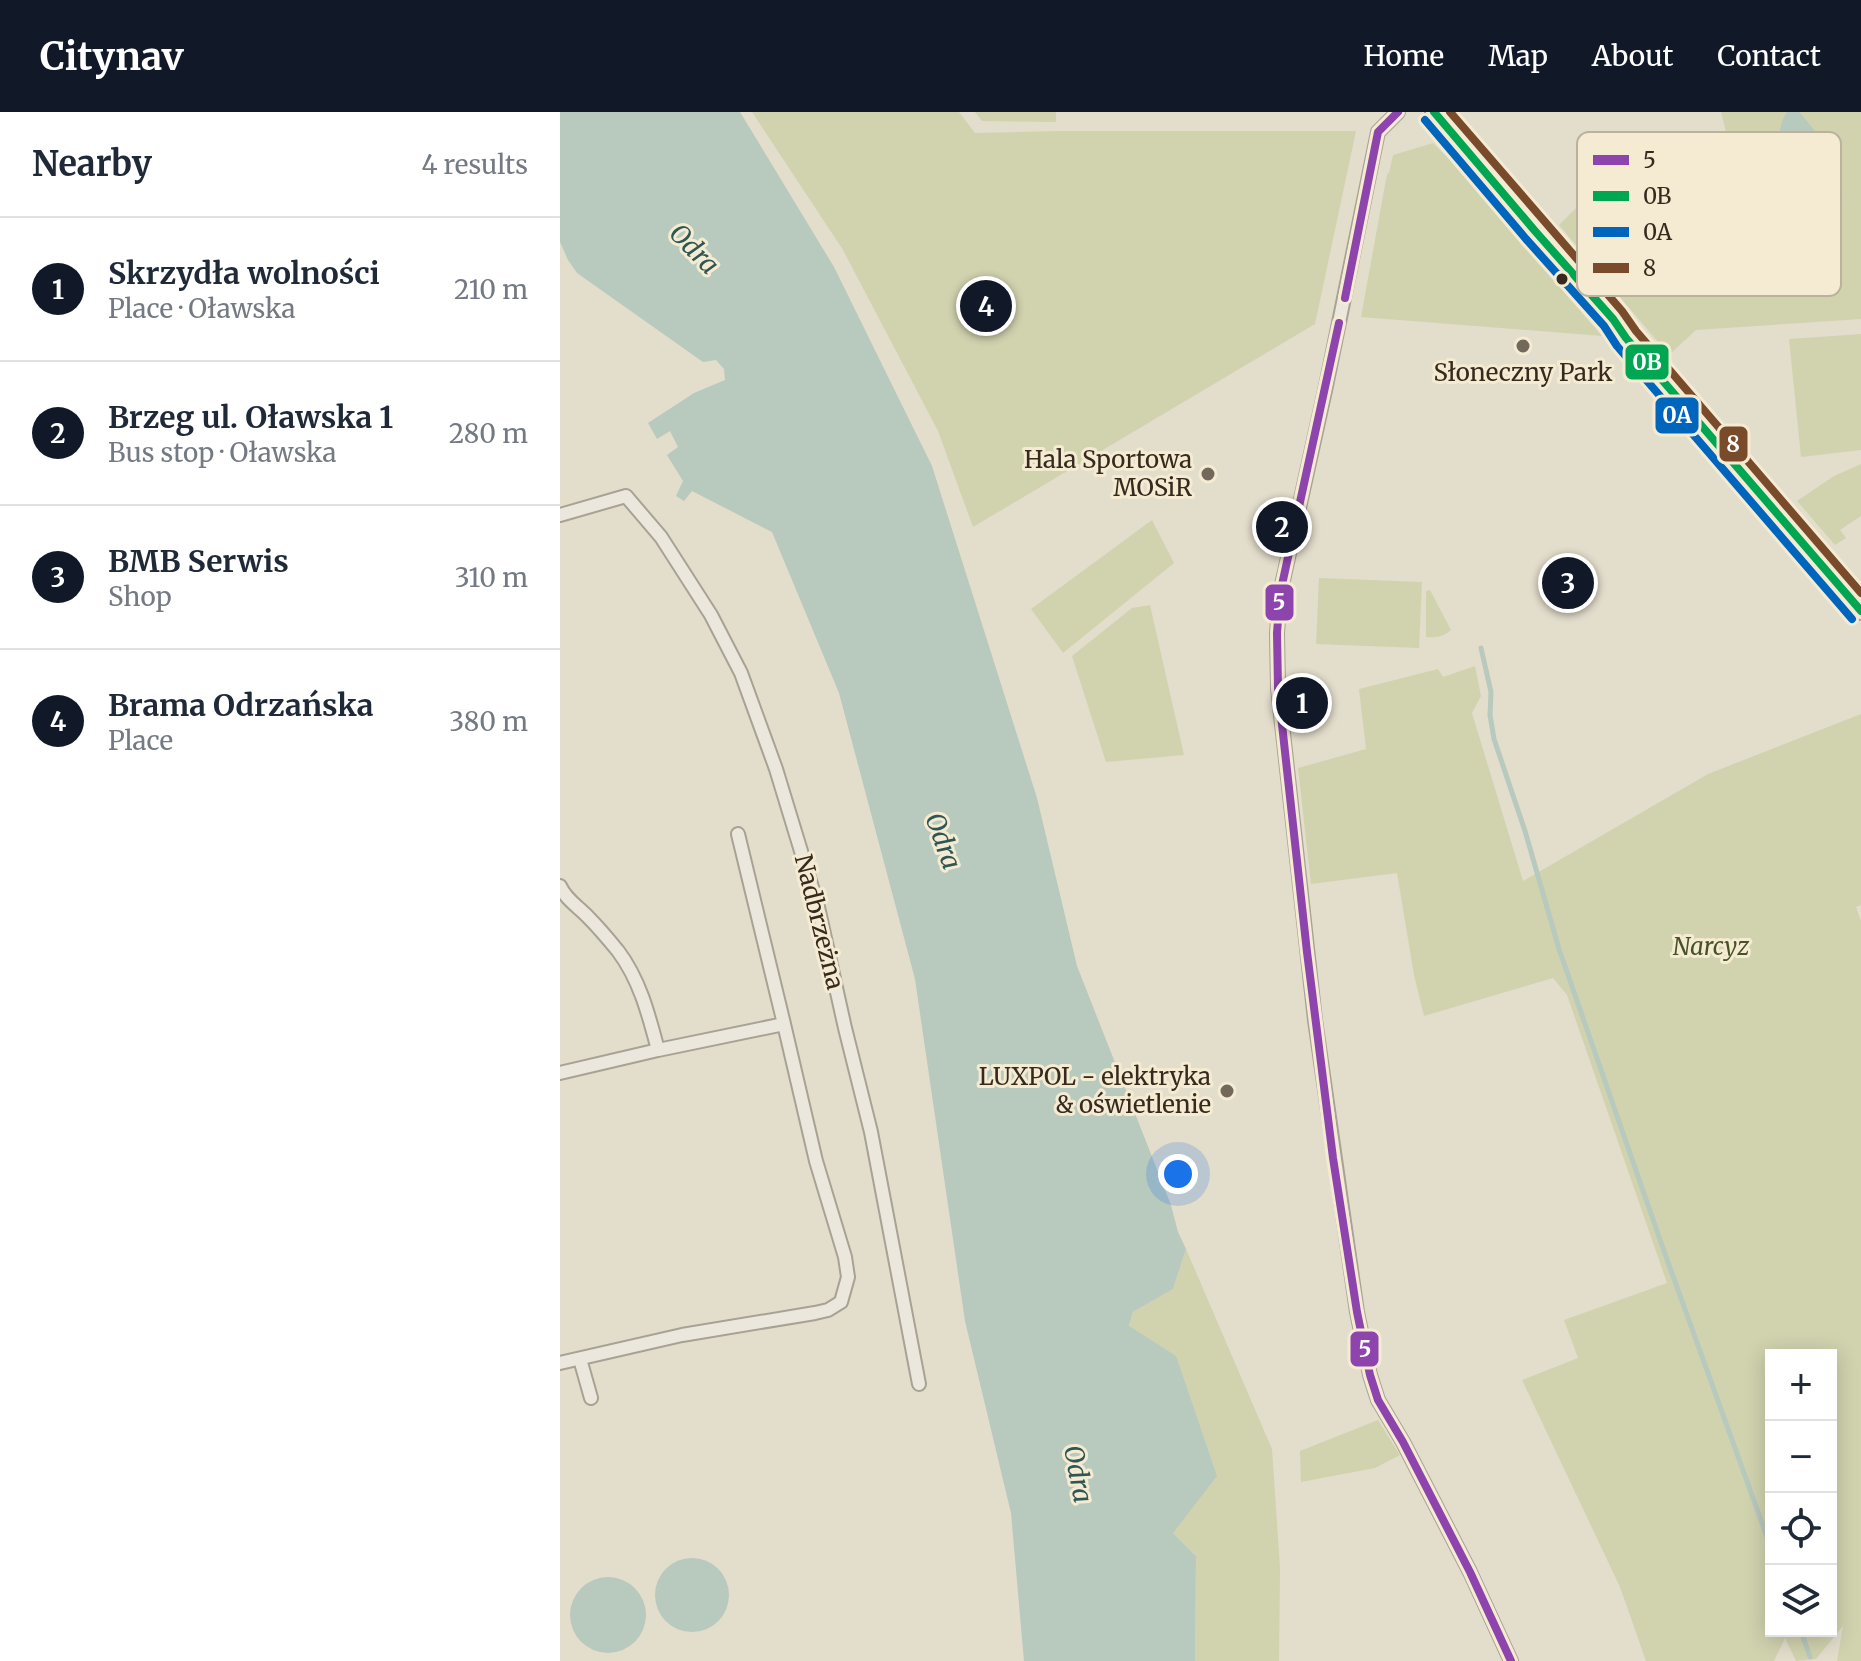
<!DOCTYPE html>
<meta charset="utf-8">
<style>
body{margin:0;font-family:Merriweather,serif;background:#f2f2f3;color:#1f2937}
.controls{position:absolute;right:24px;bottom:24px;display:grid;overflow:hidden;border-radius:0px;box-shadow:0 4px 20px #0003}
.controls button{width:72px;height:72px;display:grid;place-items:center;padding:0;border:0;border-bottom:2px solid #e0e1e3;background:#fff;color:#1f2937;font:40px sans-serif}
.you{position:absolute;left:618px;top:1062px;width:28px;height:28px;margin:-20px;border:6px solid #fff;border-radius:50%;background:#1a73e8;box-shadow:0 0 0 12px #1a73e833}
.badge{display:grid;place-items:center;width:52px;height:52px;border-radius:50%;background:#111827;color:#fff;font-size:26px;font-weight:700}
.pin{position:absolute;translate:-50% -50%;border:4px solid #fff;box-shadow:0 2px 8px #0006}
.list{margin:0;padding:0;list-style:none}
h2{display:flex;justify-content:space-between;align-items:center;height:104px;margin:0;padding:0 32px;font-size:34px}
h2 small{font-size:26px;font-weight:400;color:#747a83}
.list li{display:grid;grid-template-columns:52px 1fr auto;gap:24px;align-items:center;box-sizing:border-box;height:144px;padding:0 32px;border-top:2px solid #e0e1e3}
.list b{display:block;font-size:30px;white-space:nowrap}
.list p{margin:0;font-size:26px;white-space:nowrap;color:#747a83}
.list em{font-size:26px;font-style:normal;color:#747a83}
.icon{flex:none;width:44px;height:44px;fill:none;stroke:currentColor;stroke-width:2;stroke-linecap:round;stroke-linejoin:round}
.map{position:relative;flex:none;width:1301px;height:1549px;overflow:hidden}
header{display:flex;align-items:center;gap:48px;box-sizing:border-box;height:112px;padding:0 40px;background:#111827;color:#fff}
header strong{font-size:38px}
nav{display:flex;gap:44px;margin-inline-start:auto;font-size:28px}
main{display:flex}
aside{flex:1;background:#fff}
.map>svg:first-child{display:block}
</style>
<header>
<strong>Citynav</strong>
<nav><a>Home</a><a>Map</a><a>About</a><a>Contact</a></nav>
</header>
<main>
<aside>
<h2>Nearby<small>4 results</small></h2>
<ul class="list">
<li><span class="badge">1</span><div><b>Skrzydła wolności</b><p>Place · Oławska</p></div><em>210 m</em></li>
<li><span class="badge">2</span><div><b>Brzeg ul. Oławska 1</b><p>Bus stop · Oławska</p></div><em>280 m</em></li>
<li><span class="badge">3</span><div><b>BMB Serwis</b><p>Shop</p></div><em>310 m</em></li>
<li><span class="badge">4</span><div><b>Brama Odrzańska</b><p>Place</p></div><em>380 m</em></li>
</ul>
</aside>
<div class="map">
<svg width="1301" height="1549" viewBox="0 0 1301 1549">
<rect width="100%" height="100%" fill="#e3ddcc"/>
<path fill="#d1d3af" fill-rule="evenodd" d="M 192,0 L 399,0 L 415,21 L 499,19 L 796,19 L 755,212 L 413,415 L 378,319 L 283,138 Z
M 415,0 L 496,0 L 496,10 L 422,9 Z
M 1161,0 L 1301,0 L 1301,207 L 1136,218 L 1109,243 L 999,113 L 1039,73 L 1074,66 L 1175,56 Z
M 873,31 L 888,46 L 1042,224 L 801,205 L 827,62 L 829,61 L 833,43 Z
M 1301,222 L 1301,338 L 1241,345 L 1229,227 Z
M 1301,352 L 1301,404 L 1280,418 L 1286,426 L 1275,433 L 1237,389 L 1274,364 Z
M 592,408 L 614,451 L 503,541 L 471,497 Z
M 759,466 L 862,470 L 859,536 L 756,532 Z
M 870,478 L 891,518 C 883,525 876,526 866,525 L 866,479 Z
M 590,493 L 624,643 L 546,650 L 512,544 L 572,496 Z
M 915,554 L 921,584 L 912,601 L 963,769 L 1148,662 L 1301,602 L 1301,793 L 1296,795 L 1301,809 L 1301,1549 L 1277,1549 L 1283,1514 L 1256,1547 L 1236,1549 L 1225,1526 L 1214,1549 L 1086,1549 L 1060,1475 L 962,1268 L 1018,1246 L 1004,1208 L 1107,1171 L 1007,883 L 993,866 L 864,904 L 854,863 L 837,761 L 751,772 L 738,656 L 806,637 L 799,577 L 878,557 L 883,565 ZM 1211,1243 L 1271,1243 L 1271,1519 L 1211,1519 Z
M 626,1137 L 712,1337 L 720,1455 L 719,1549 L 635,1549 L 636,1444 L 613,1421 L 569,1215 L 573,1200 L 613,1177 Z
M 818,1308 L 840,1343 L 815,1356 L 741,1370 L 740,1339 Z"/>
<path fill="#b8c9be" d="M 0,0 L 180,0 L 274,155 L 372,354 L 477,686 L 517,854 L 611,1093 L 618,1120 L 626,1137 L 613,1177 L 573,1200 L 569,1214 L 616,1244 L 657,1364 L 613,1421 L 636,1444 L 635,1549 L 464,1549 L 451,1401 L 405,1209 L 355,867 L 279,581 L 212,420 L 132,379 L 124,389 L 116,384 L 123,369 L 107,343 L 118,335 L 110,319 L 97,327 L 88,311 L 134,281 L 165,268 L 164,257 L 156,248 L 143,250 L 17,161 L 8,148 L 0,130 Z
M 1227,0 L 1239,0 L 1241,2 C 1259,23 1284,55 1282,85 C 1281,106 1239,129 1220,132 C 1214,133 1207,132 1201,133 C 1195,135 1189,138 1183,139 C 1177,139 1171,135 1165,135 L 1145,144 L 1135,142 L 1122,149 L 1112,150 C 1100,138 1091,121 1101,105 L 1222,83 L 1227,80 L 1230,73 C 1226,46 1211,25 1227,0 Z
M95 1483a37 37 0 1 1 74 0a37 37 0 1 1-74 0Z
M10 1503a38 38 0 1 1 76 0a38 38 0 1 1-76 0Z"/>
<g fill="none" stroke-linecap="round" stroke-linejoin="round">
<path stroke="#b8c9be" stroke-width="5" d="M 921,536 L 931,580 L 930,603 L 934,627 L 965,719 L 999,837 L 1104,1139 L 1211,1436
M 1241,1519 L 1250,1545"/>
<g stroke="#a8a295" stroke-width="16">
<path id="minor" d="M 838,0 L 818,20 L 766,274 L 720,482 L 717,521 L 718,576 L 755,908 L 797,1200 L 810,1263 L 818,1288 L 843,1330 L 910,1460 L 951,1549
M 0,403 L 66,384 L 101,425 L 151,503 L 181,561 L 216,657 L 258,795 L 285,916 L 311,1020 L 359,1272
M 0,774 C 6,788 19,795 29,806 C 39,816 49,828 58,839 C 80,868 89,904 98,938
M 0,961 L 98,938 L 224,912 L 178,722
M 20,1247 L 31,1286
M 0,1251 L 122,1223 L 255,1201 L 268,1198 L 281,1190 L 288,1165 L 285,1145 L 256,1049 L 224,912"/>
</g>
<g stroke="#a8a295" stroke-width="20">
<path id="tertiary" d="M 874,0 L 975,119 L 1053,207 L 1066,226 L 1107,274 L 1301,499"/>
</g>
<use href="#minor" stroke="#ece7dd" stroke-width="12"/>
<use href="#tertiary" stroke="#ece7dd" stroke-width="16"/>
<g stroke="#f4ebd2" stroke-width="14">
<path id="bus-1" d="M 785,186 L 818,20 L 838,0
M 779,211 L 720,482 L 717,521 L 718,576 L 747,840 L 773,1046 L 797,1200 L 810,1263 L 818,1288 L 843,1330 L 910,1460 L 951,1549"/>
</g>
<g stroke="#f4ebd2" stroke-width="14">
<path id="bus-2" d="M 874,0 L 975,119 L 1053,207 L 1066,226 L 1301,499"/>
</g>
<g stroke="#f4ebd2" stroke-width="14">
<path id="bus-3" d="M 865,8 L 966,127 L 1044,214 L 1057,234 L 1292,507"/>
</g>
<g stroke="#f4ebd2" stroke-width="14">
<path id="bus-4" d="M 890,0 L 1062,199 L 1076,219 L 1301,481"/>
</g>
<use href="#bus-1" stroke="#8e44ad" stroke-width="8"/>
<use href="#bus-2" stroke="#00a651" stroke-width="8"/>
<use href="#bus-3" stroke="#0065bd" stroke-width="8"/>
<use href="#bus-4" stroke="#7a4b2a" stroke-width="8"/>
</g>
<circle fill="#362a1e" stroke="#f4ebd2" stroke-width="3" cx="1002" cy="167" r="7"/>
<g fill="#73695b" stroke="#f4ebd2" stroke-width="3">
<circle cx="963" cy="234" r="8"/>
<circle cx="648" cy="362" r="8"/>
<circle cx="667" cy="979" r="8"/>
</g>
<g text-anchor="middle" stroke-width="6" stroke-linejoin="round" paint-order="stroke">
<g font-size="24" fill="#362a1e" stroke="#f4ebd2" text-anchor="end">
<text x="963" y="269" text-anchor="middle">Słoneczny Park</text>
<text x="632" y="356">Hala Sportowa<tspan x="632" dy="28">MOSiR</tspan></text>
<text x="651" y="973">LUXPOL - elektryka<tspan x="651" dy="28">&amp; oświetlenie</tspan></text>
</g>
<g font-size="24" fill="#362a1e" stroke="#f4ebd2">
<text transform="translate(259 810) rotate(76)" y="8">Nadbrzeżna</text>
</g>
<g font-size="24" font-style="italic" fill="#465225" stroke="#f4ebd2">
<text x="1151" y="843">Narcyz</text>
</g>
<g font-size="26" font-style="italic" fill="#2d5654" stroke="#f4ebd2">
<text transform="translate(134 137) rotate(46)" y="9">Odra</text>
<text transform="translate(383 729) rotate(70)" y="9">Odra</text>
<text transform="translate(518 1362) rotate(79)" y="9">Odra</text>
</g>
</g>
<rect x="1017" y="20" width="264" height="164" rx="12" fill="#f4ebd2" stroke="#bbb19c" stroke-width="2"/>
<rect x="1033" y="43" width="36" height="10" fill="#8e44ad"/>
<rect x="1033" y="79" width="36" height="10" fill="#00a651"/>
<rect x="1033" y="115" width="36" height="10" fill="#0065bd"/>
<rect x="1033" y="151" width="36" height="10" fill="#7a4b2a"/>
<g font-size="22" fill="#362a1e">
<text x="1083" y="56">5</text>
<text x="1083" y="92">0B</text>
<text x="1083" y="128">0A</text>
<text x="1083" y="164">8</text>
</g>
<g stroke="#f4ebd2" stroke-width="3">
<rect x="1064" y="231" width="46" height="38" rx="8" fill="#00a651"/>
<rect x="1094" y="284" width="46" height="39" rx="8" fill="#0065bd"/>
<rect x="1158" y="313" width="31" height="38" rx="8" fill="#7a4b2a"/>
<rect x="704" y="471" width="31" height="39" rx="8" fill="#8e44ad"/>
<rect x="789" y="1218" width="31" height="38" rx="8" fill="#8e44ad"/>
</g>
<g font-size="22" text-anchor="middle" font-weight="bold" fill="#fff">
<text x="1087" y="258">0B</text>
<text x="1117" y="311">0A</text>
<text x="1173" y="340">8</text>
<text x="719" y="498">5</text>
<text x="805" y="1245">5</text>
</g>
</svg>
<div class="controls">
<button>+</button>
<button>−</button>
<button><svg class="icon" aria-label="locate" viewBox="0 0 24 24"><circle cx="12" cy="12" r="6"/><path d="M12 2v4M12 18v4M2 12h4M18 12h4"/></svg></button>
<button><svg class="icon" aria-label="layers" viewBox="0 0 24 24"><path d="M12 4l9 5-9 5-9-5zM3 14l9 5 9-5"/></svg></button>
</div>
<div class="you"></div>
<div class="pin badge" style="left:742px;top:591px">1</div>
<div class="pin badge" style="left:722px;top:415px">2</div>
<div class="pin badge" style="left:1008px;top:471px">3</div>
<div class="pin badge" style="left:426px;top:194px">4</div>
</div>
</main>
